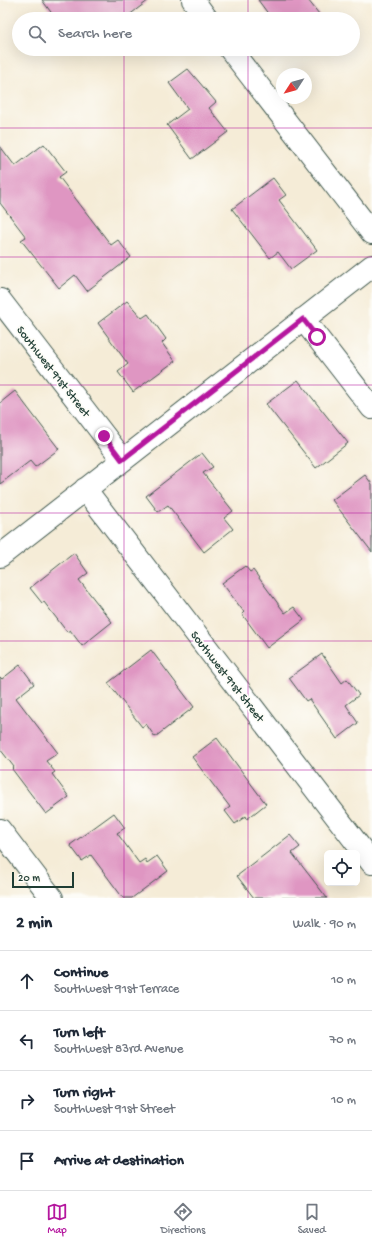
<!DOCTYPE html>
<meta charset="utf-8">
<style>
body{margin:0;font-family:"Gochi Hand",sans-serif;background:#f6f6f7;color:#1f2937}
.controls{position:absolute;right:12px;bottom:12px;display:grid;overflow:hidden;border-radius:6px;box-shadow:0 4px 16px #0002}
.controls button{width:36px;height:36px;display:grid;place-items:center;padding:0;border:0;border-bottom:1px solid #e0e1e3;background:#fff;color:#1f2937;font:20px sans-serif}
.compass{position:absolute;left:276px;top:68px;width:36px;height:36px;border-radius:50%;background:#fff;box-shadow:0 4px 16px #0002;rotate:234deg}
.scale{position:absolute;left:12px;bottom:10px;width:62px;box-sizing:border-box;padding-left:4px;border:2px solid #1f3d34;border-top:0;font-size:11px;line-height:14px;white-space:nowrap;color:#1f3d34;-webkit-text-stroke:3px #fdfcf7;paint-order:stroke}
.stop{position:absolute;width:12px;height:12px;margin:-9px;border:3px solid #b5179e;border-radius:50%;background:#fff}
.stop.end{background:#b5179e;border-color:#fff;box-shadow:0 1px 4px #0008}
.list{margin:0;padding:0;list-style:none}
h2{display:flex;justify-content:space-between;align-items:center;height:52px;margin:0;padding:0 16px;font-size:17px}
h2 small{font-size:13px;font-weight:400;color:#747a83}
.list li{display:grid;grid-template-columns:26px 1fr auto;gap:12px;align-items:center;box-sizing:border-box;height:60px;padding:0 16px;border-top:1px solid #e0e1e3}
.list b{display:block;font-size:15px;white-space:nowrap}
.list p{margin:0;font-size:13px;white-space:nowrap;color:#747a83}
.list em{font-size:13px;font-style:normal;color:#747a83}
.icon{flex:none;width:22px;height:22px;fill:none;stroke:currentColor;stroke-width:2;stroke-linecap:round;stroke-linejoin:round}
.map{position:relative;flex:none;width:372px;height:898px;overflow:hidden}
.search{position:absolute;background:#fff;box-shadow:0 4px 16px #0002;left:12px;right:12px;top:12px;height:44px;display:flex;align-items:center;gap:10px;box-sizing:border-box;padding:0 14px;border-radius:22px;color:#747a83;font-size:15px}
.sheet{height:292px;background:#fff}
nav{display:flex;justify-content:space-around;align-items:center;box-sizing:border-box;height:56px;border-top:1px solid #e0e1e3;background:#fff;font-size:11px;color:#747a83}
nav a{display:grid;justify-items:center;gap:2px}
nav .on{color:#b5179e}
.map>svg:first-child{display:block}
</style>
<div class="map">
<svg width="372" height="898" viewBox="0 0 372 898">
<rect width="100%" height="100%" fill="#fdfcf7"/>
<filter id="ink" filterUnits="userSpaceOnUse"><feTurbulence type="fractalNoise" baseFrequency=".025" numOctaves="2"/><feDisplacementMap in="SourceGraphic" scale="8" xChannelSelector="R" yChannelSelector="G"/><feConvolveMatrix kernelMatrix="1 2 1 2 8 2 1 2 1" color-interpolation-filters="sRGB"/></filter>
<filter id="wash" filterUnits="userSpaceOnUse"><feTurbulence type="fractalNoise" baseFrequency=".012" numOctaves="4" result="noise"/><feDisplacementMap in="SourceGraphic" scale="16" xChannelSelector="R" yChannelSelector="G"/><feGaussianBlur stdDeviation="0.9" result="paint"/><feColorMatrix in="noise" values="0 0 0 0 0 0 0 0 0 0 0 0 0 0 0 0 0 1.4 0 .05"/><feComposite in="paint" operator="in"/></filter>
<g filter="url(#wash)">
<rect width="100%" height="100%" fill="#f5ecd7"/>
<g id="blocks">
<path fill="#df96c2" d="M 42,0 L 149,0 L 124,19 L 56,19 Z
M 258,0 L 308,0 L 323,19 L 272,19 Z
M 188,69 L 216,102 L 209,108 L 228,132 L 192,159 L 167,125 L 188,109 L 169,83 Z
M 44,144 L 66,172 L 59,177 L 111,245 L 118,240 L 131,257 L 87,291 L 75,275 L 59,288 L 21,240 L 26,237 L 0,203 L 0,146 L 15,166 Z
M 273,178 L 286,195 L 279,200 L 317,250 L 291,269 L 278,252 L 270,258 L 232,209 Z
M 127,301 L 142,318 L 148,314 L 166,339 L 162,343 L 175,361 L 133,392 L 118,372 L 128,364 L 98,323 Z
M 298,380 L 348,443 L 316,468 L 266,404 Z
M 15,391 L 59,449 L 35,467 L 30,461 L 0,484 L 0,403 Z
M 202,453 L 213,467 L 203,473 L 233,511 L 224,518 L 233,529 L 204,552 L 168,505 L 158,512 L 146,496 Z
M 365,475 L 372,484 L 372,552 L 332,500 Z
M 74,553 L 88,573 L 79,580 L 112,622 L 82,646 L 70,630 L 67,632 L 44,602 L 42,603 L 30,588 Z
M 245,566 L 250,572 L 253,570 L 285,613 L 294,607 L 304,620 L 267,648 L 242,614 L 244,612 L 222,583 Z
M 151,650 L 194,707 L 155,737 L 146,724 L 142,727 L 108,683 Z
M 322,654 L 342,683 L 347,679 L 359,695 L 346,705 L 358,723 L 337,739 L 309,699 L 306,701 L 289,678 Z
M 20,665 L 34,684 L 16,698 L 58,753 L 46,761 L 55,772 L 52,774 L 69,797 L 46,814 L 12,769 L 14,767 L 0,749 L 0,677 L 2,679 Z
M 217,738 L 266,804 L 247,819 L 246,816 L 235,824 L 225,811 L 230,807 L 192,757 Z
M 114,813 L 125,828 L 117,833 L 139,863 L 145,859 L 147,863 L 157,856 L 168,871 L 132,898 L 123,898 L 91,855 L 82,861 L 70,845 Z
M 290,835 L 300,847 L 292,853 L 327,898 L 254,898 L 237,876 Z"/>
</g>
</g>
<g filter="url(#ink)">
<use href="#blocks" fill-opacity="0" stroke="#3f574c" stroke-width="1"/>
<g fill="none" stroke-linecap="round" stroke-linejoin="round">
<g stroke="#3f574c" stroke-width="24">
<path id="minor" d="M 193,0 L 207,19
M 230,49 L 372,233
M 0,300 L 123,460
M 303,319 L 372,408
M 85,489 L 372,863
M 0,556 L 372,266
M 0,830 L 52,898"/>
</g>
<use href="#minor" stroke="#fff" stroke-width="22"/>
</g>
</g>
<g fill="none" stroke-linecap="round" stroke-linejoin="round" filter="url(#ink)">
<path stroke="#b5179e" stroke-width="5" d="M 104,436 L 122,460 L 303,319 L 317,337"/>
</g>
<path fill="none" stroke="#b5179e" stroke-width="1" stroke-opacity="0.55" d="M 124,0 L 124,19M 248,0 L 248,19M 124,49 L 124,898M 248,49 L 248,898M 0,128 L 372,128M 0,257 L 372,257M 0,385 L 372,385M 0,513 L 372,513M 0,641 L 372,641M 0,770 L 372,770"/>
<g text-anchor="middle" stroke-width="3.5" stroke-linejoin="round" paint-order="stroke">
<g font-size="12" fill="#1f3d34" stroke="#fdfcf7">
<text transform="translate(54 371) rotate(52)" y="4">Southwest 91st Street</text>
<text transform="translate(228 676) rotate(52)" y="4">Southwest 91st Street</text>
</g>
</g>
</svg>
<div class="controls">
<button><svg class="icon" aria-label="locate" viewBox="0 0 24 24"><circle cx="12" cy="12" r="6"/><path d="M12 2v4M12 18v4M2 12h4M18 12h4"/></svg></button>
</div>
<svg class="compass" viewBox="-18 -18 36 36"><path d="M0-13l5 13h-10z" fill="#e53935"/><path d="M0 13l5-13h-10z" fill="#747a83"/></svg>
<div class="scale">20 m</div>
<div class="stop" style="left:317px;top:337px"></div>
<div class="stop end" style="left:104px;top:436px"></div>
<div class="search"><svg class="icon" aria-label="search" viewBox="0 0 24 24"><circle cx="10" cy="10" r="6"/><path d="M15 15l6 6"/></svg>Search here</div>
</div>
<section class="sheet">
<h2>2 min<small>Walk · 90 m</small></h2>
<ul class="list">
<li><svg class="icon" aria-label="ahead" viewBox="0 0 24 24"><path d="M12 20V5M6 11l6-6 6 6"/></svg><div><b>Continue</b><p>Southwest 91st Terrace</p></div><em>10 m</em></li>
<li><svg class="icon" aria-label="left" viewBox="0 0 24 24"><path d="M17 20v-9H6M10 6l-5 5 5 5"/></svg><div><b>Turn left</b><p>Southwest 83rd Avenue</p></div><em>70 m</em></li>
<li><svg class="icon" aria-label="right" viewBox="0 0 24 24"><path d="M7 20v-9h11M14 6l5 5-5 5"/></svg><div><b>Turn right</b><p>Southwest 91st Street</p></div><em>10 m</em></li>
<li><svg class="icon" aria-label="arrive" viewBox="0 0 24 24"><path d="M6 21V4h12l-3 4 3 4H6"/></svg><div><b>Arrive at destination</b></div></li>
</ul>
</section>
<nav>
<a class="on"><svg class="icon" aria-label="map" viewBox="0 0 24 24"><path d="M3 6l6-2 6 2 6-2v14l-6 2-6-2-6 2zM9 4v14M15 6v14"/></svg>Map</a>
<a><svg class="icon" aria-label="directions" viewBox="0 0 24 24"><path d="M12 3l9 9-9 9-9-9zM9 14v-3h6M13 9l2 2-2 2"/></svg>Directions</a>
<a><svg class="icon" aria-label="saved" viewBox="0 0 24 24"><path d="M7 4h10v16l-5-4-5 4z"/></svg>Saved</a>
</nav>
